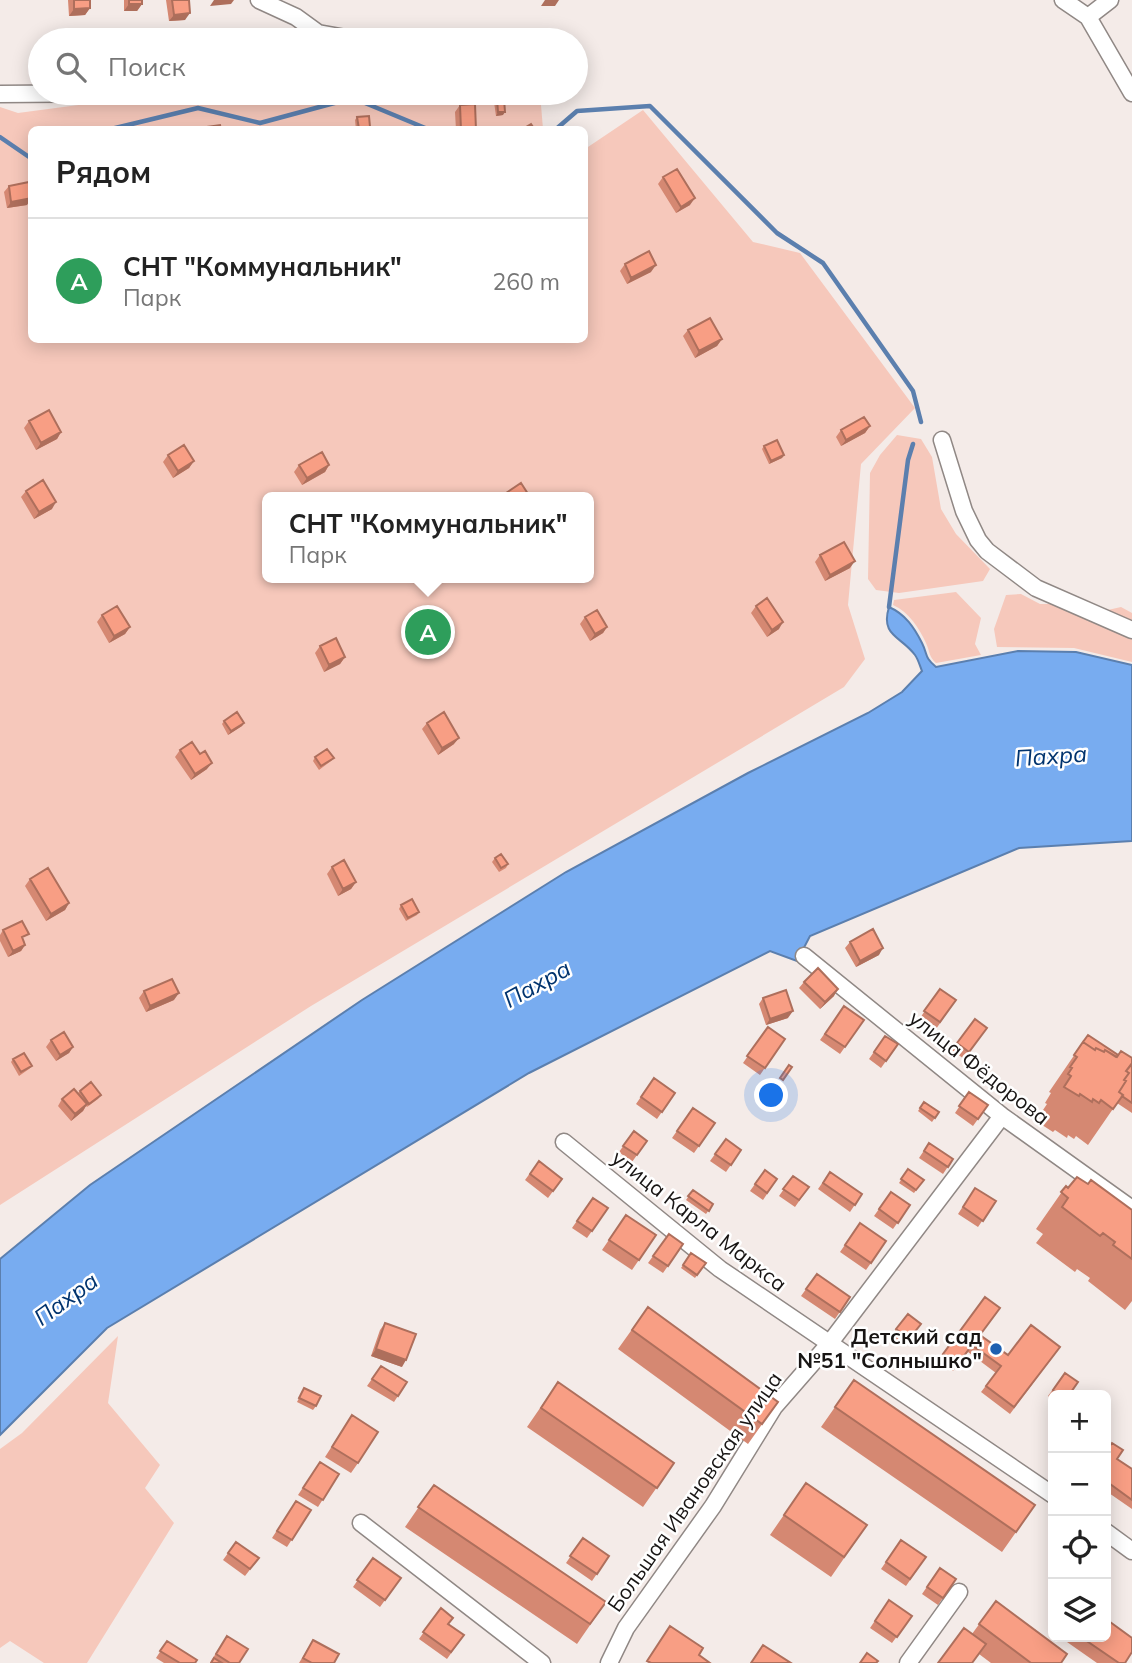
<!DOCTYPE html>
<html lang="ru">
<meta charset="utf-8">
<style>
body{margin:0;font-family:Mulish,sans-serif;background:#f2f2f2;color:#222}
.controls{position:absolute;right:21px;bottom:21px;display:grid;overflow:hidden;border-radius:10px;box-shadow:0 4px 18px #0003}
.controls button{width:63px;height:63px;display:grid;place-items:center;padding:0;border:0;border-bottom:2px solid #e0e0e0;background:#fff;color:#222;font:35px sans-serif}
.you{position:absolute;left:772px;top:1096px;width:24px;height:24px;margin:-18px;border:5px solid #fff;border-radius:50%;background:#1a73e8;box-shadow:0 0 0 10px #1a73e833}
.badge{display:grid;place-items:center;width:46px;height:46px;border-radius:50%;background:#0f766e;color:#fff;font-size:23px;font-weight:700}
.pin{position:absolute;translate:-50% -50%;border:4px solid #fff;box-shadow:0 2px 7px #0006}
.popup{position:absolute;left:262px;top:492px;width:332px;height:91px;box-sizing:border-box;display:grid;place-content:center;border-radius:10px;background:#fff;filter:drop-shadow(0 2px 5px #0005);font-size:23px;white-space:nowrap;color:#767676}
.popup b{font-size:26px;color:#222}
.popup::after{content:'';position:absolute;left:50%;top:100%;margin-left:-14px;border:14px solid transparent;border-top-color:#fff}
.list{margin:0;padding:0;list-style:none}
h2{display:flex;justify-content:space-between;align-items:center;height:91px;margin:0;padding:0 28px;font-size:30px}
h2 small{font-size:23px;font-weight:400;color:#767676}
.list li{display:grid;grid-template-columns:46px 1fr auto;gap:21px;align-items:center;box-sizing:border-box;height:126px;padding:0 28px;border-top:2px solid #e0e0e0}
.list b{display:block;font-size:26px;white-space:nowrap}
.list p{margin:0;font-size:23px;white-space:nowrap;color:#767676}
.list em{font-size:23px;font-style:normal;color:#767676}
.icon{flex:none;width:38px;height:38px;fill:none;stroke:currentColor;stroke-width:2;stroke-linecap:round;stroke-linejoin:round}
.map{position:relative;flex:none;width:1132px;height:1663px;overflow:hidden}
.search{position:absolute;background:#fff;box-shadow:0 4px 18px #0003;left:28px;top:28px;width:560px;height:77px;display:flex;align-items:center;gap:18px;box-sizing:border-box;padding:0 24px;border-radius:38px;color:#767676;font-size:26px}
.panel{position:absolute;background:#fff;box-shadow:0 4px 18px #0003;left:28px;top:126px;width:560px;height:217px;border-radius:10px}
.map>svg:first-child{display:block}
</style>
<div class="map">
<svg width="1132" height="1663" viewBox="0 0 1132 1663">
<rect width="100%" height="100%" fill="#f4ebe8"/>
<path fill="#f6c8bb" fill-rule="evenodd" d="M 169,93 L 540,93 L 543,129 L 32,130 L 32,340 L 584,340 L 585,149 L 643,110 L 753,242 L 800,253 L 915,408 L 861,464 L 848,605 L 865,659 L 844,687 L 311,1006 L 0,1205 L 0,107 L 18,113 ZM 267,497 L 589,497 L 589,578 L 267,578 Z
M 897,435 L 921,439 L 932,457 L 941,509 L 956,534 L 990,569 L 983,581 L 899,593 L 876,590 L 868,579 L 870,473 L 880,455 Z
M 956,592 L 981,618 L 975,644 L 981,655 L 936,663 C 929,657 930,652 926,643 C 919,628 909,612 893,605 L 894,600 Z
M 1021,594 L 1040,604 L 1063,604 L 1099,612 L 1121,607 L 1132,613 L 1132,662 L 1074,648 L 997,647 L 994,629 L 1006,595 Z
M 118,1336 L 108,1403 L 160,1465 L 145,1488 L 174,1523 L 87,1663 L 44,1663 L 10,1641 L 0,1648 L 0,1449 L 22,1433 Z"/>
<path fill="#78acf0" stroke="#5b7fae" stroke-width="2" d="M 889,607 C 905,614 914,627 922,643 C 928,655 924,657 936,667 L 1018,651 L 1076,652 L 1132,665 L 1132,841 L 1019,848 L 810,936 L 797,961 L 770,951 L 529,1073 L 107,1328 L 0,1435 L 0,1259 L 90,1185 L 362,1000 L 566,872 L 748,773 L 868,713 L 902,692 L 922,671 C 920,666 918,659 915,655 C 901,636 880,636 889,607 Z"/>
<g fill="none" stroke-linecap="round" stroke-linejoin="round">
<path stroke="#5b7fae" stroke-width="4.5" d="M 107,130 L 198,108 L 260,123 L 353,98 L 430,130
M 555,130 L 577,111 L 650,106 L 777,233 L 823,263 L 913,391 L 921,422
M 0,137 L 32,159
M 889,607 L 908,460 L 913,444"/>
<g stroke="#908885" stroke-width="19">
<path id="street" d="M 259,0 L 296,17 L 318,33 L 357,40
M 1063,0 L 1088,17 L 1132,93
M 1088,17 L 1110,0
M 0,94 L 125,93
M 942,440 L 964,511 L 978,540 L 987,551 L 1036,588 L 1132,630
M 804,956 L 1002,1116 L 1132,1209
M 564,1142 L 720,1269 L 1053,1495
M 361,1523 L 542,1663
M 1106,1532 L 1132,1551
M 609,1663 L 626,1628 L 713,1506 L 774,1407 L 829,1344 L 1002,1116
M 908,1663 L 959,1592"/>
</g>
<use href="#street" stroke="#fff" stroke-width="16"/>
</g>
<path fill="#d58872" d="M 68,0 L 90,0 L 90,8 L 85,15 L 69,16 Z
M 124,0 L 142,0 L 142,4 L 137,11 L 124,11 Z
M 166,0 L 189,0 L 185,20 L 169,21 Z
M 318,93 L 341,93 L 338,98 L 319,100 Z
M 497,99 L 503,115 L 496,116 L 494,102 Z
M 460,105 L 476,130 L 456,130 L 455,112 Z
M 357,117 L 368,130 L 356,130 L 355,120 Z
M 663,177 L 690,205 L 676,213 L 658,184 Z
M 9,186 L 27,205 L 7,208 L 4,192 Z
M 625,264 L 651,272 L 627,284 L 620,271 Z
M 688,330 L 722,339 L 717,346 L 695,358 L 683,336 Z
M 29,421 L 61,432 L 57,439 L 36,450 L 24,428 Z
M 870,426 L 865,433 L 841,446 L 836,437 L 841,430 Z
M 764,446 L 784,455 L 782,458 L 769,464 L 762,449 Z
M 168,455 L 194,461 L 189,468 L 173,478 L 163,462 Z
M 299,465 L 329,465 L 325,472 L 302,485 L 294,472 Z
M 26,491 L 52,509 L 34,519 L 21,497 Z
M 820,555 L 850,568 L 825,581 L 815,562 Z
M 756,606 L 779,629 L 767,637 L 751,613 Z
M 102,615 L 130,627 L 125,634 L 109,643 L 97,622 Z
M 585,617 L 607,627 L 603,633 L 590,641 L 580,624 Z
M 320,646 L 345,657 L 340,664 L 324,672 L 315,653 Z
M 224,721 L 244,723 L 242,726 L 228,735 L 222,724 Z
M 427,723 L 454,744 L 438,755 L 422,729 Z
M 180,750 L 200,754 L 207,769 L 191,780 L 175,757 Z
M 315,757 L 334,758 L 331,761 L 319,770 L 313,761 Z
M 495,858 L 508,864 L 506,868 L 499,872 L 492,862 Z
M 332,867 L 356,882 L 351,889 L 338,896 L 327,874 Z
M 30,879 L 69,903 L 65,910 L 46,921 L 25,886 Z
M 401,905 L 419,912 L 417,915 L 406,921 L 399,909 Z
M 3,930 L 24,940 L 25,945 L 21,951 L 8,957 L 0,941 L 0,935 Z
M 850,942 L 879,955 L 856,967 L 845,948 Z
M 804,982 L 834,996 L 820,1009 L 799,988 Z
M 940,989 L 956,1000 L 936,1029 L 920,1018 Z
M 144,991 L 174,1000 L 146,1012 L 139,998 Z
M 763,998 L 788,1018 L 766,1025 L 759,1004 Z
M 844,1006 L 864,1020 L 840,1054 L 820,1040 Z
M 975,1019 L 987,1028 L 964,1059 L 952,1050 Z
M 768,1027 L 785,1039 L 760,1075 L 743,1063 Z
M 1088,1035 L 1132,1065 L 1132,1113 L 1117,1103 L 1088,1145 L 1076,1136 L 1074,1139 L 1068,1135 L 1067,1138 L 1055,1130 L 1053,1132 L 1039,1123 L 1046,1112 L 1043,1110 L 1047,1104 L 1045,1103 L 1051,1093 L 1049,1092 Z
M 885,1036 L 898,1044 L 881,1068 L 869,1059 Z
M 51,1040 L 73,1047 L 69,1053 L 56,1061 L 46,1047 Z
M 13,1059 L 32,1066 L 29,1069 L 19,1076 L 11,1062 Z
M 654,1078 L 675,1093 L 657,1119 L 636,1104 Z
M 80,1091 L 101,1095 L 98,1099 L 87,1107 L 86,1106 L 83,1111 L 71,1121 L 58,1106 L 62,1099 L 78,1093 Z
M 969,1092 L 988,1105 L 973,1126 L 955,1113 Z
M 924,1102 L 939,1112 L 932,1122 L 918,1111 Z
M 693,1108 L 715,1123 L 694,1153 L 672,1138 Z
M 634,1131 L 647,1141 L 632,1162 L 619,1152 Z
M 726,1139 L 741,1150 L 726,1172 L 710,1161 Z
M 929,1143 L 953,1159 L 943,1174 L 919,1158 Z
M 539,1161 L 562,1179 L 548,1198 L 525,1180 Z
M 908,1169 L 924,1180 L 914,1193 L 899,1183 Z
M 765,1170 L 777,1179 L 763,1200 L 750,1191 Z
M 830,1172 L 862,1194 L 850,1212 L 818,1189 Z
M 793,1176 L 809,1187 L 795,1207 L 779,1196 Z
M 1088,1184 L 1132,1210 L 1132,1301 L 1125,1310 L 1088,1281 L 1090,1278 L 1077,1269 L 1075,1272 L 1036,1243 L 1043,1234 L 1036,1229 L 1066,1186 L 1068,1188 Z
M 975,1188 L 996,1201 L 978,1227 L 958,1214 Z
M 693,1190 L 713,1204 L 706,1214 L 686,1200 Z
M 891,1192 L 910,1205 L 893,1229 L 874,1216 Z
M 593,1198 L 608,1208 L 587,1238 L 572,1228 Z
M 626,1215 L 656,1235 L 632,1270 L 602,1250 Z
M 860,1223 L 886,1241 L 866,1270 L 840,1252 Z
M 669,1234 L 683,1244 L 663,1273 L 648,1263 Z
M 691,1253 L 706,1263 L 695,1278 L 681,1268 Z
M 817,1274 L 850,1297 L 835,1319 L 801,1296 Z
M 985,1297 L 980,1335 L 1008,1355 L 1060,1347 L 1010,1414 L 981,1392 L 996,1373 L 968,1352 L 953,1371 L 939,1360 Z
M 648,1307 L 778,1402 L 748,1444 L 618,1349 Z
M 385,1323 L 402,1367 L 371,1356 L 380,1330 Z
M 921,1324 L 904,1346 L 892,1336 L 896,1329 Z
M 381,1366 L 407,1382 L 394,1402 L 367,1386 Z
M 1065,1373 L 1069,1395 L 1053,1395 L 1053,1400 L 1048,1396 Z
M 854,1380 L 1035,1505 L 1002,1552 L 821,1427 Z
M 558,1382 L 674,1463 L 643,1507 L 527,1427 Z
M 304,1388 L 316,1406 L 313,1410 L 297,1402 Z
M 352,1415 L 358,1463 L 351,1473 L 325,1457 Z
M 1106,1451 L 1132,1469 L 1132,1509 L 1106,1491 Z
M 320,1462 L 339,1474 L 318,1507 L 298,1495 Z
M 806,1483 L 867,1525 L 831,1577 L 770,1535 Z
M 434,1485 L 606,1602 L 577,1644 L 405,1527 Z
M 296,1501 L 311,1510 L 287,1547 L 272,1538 Z
M 583,1538 L 609,1556 L 592,1581 L 566,1563 Z
M 901,1540 L 926,1557 L 906,1586 L 881,1569 Z
M 236,1542 L 259,1558 L 245,1576 L 223,1560 Z
M 373,1558 L 401,1578 L 380,1607 L 353,1587 Z
M 940,1568 L 956,1579 L 938,1605 L 922,1594 Z
M 889,1600 L 912,1616 L 892,1643 L 870,1628 Z
M 996,1601 L 1061,1663 L 991,1663 L 979,1654 L 972,1634 Z
M 441,1608 L 448,1624 L 464,1635 L 447,1659 L 419,1639 Z
M 227,1636 L 239,1663 L 210,1663 L 211,1661 Z
M 1070,1637 L 1106,1637 L 1125,1663 L 1097,1663 L 1067,1642 Z
M 313,1640 L 334,1663 L 299,1663 Z
M 167,1641 L 195,1663 L 164,1663 L 156,1658 Z"/>
<path fill="#ae6f5c" d="M 214,0 L 234,0 L 231,4 L 210,6 Z
M 545,0 L 559,0 L 555,6 L 541,6 Z
M 129,4 L 142,4 L 137,11 L 124,11 Z
M 90,8 L 85,15 L 69,16 L 74,9 Z
M 190,13 L 185,20 L 169,21 L 174,15 Z
M 331,93 L 341,93 L 338,98 L 319,100 L 324,94 Z
M 383,93 L 401,93 L 400,94 L 382,94 Z
M 282,94 L 280,98 L 262,100 L 264,96 Z
M 498,112 L 505,112 L 503,115 L 496,116 Z
M 32,198 L 27,205 L 7,208 L 11,202 Z
M 695,198 L 690,205 L 676,213 L 681,207 Z
M 656,265 L 651,272 L 627,284 L 631,278 Z
M 722,339 L 717,346 L 695,358 L 699,351 Z
M 870,426 L 865,433 L 841,446 L 846,440 Z
M 61,432 L 57,439 L 36,450 L 41,443 Z
M 784,455 L 782,458 L 769,464 L 771,461 Z
M 194,461 L 189,468 L 173,478 L 178,471 Z
M 329,465 L 325,472 L 302,485 L 307,478 Z
M 56,502 L 52,509 L 34,519 L 39,512 Z
M 855,561 L 850,568 L 825,581 L 830,575 Z
M 783,622 L 779,629 L 767,637 L 772,630 Z
M 130,627 L 125,634 L 109,643 L 114,636 Z
M 607,627 L 603,633 L 590,641 L 595,634 Z
M 345,657 L 340,664 L 324,672 L 329,665 Z
M 244,723 L 242,726 L 228,735 L 231,731 Z
M 459,738 L 454,744 L 438,755 L 442,748 Z
M 212,763 L 207,769 L 191,780 L 195,774 Z
M 356,882 L 351,889 L 338,896 L 343,889 Z
M 69,903 L 65,910 L 46,921 L 51,914 Z
M 25,945 L 21,951 L 8,957 L 13,951 Z
M 883,948 L 879,955 L 856,967 L 860,961 Z
M 838,989 L 834,996 L 820,1009 L 825,1002 Z
M 179,993 L 174,1000 L 146,1012 L 150,1006 Z
M 793,1011 L 788,1018 L 766,1025 L 770,1019 Z
M 73,1047 L 69,1053 L 56,1061 L 60,1055 Z
M 87,1104 L 83,1111 L 71,1121 L 75,1114 Z
M 376,1349 L 406,1360 L 402,1367 L 371,1356 Z"/>
<path fill="#f89e84" stroke="#ae6f5c" stroke-width="2" d="M 74,0 L 90,0 L 90,8 L 74,9 Z
M 129,0 L 142,0 L 142,4 L 129,4 Z
M 172,0 L 189,0 L 190,13 L 174,15 Z
M 264,93 L 282,93 L 282,94 L 264,96 Z
M 497,99 L 504,99 L 505,112 L 498,112 Z
M 475,104 L 476,130 L 461,130 L 460,105 Z
M 369,116 L 370,127 L 359,129 L 357,117 Z
M 531,124 L 535,130 L 521,130 Z
M 220,125 L 221,130 L 207,130 L 206,127 Z
M 677,169 L 695,198 L 681,207 L 663,177 Z
M 29,182 L 32,198 L 11,202 L 9,186 Z
M 649,251 L 656,265 L 631,278 L 625,264 Z
M 710,318 L 722,339 L 699,351 L 688,330 Z
M 49,410 L 61,432 L 41,443 L 29,421 Z
M 864,417 L 870,426 L 846,440 L 841,430 Z
M 777,440 L 784,455 L 771,461 L 764,446 Z
M 184,445 L 194,461 L 178,471 L 168,455 Z
M 322,452 L 329,465 L 307,478 L 299,465 Z
M 43,480 L 56,502 L 39,512 L 26,491 Z
M 521,483 L 530,497 L 500,497 Z
M 844,542 L 855,561 L 830,575 L 820,555 Z
M 767,598 L 783,622 L 772,630 L 756,606 Z
M 117,606 L 130,627 L 114,636 L 102,615 Z
M 597,610 L 607,627 L 595,634 L 585,617 Z
M 336,638 L 345,657 L 329,665 L 320,646 Z
M 237,712 L 244,723 L 231,731 L 224,721 Z
M 444,712 L 459,738 L 442,748 L 427,723 Z
M 192,742 L 200,754 L 205,751 L 212,763 L 195,774 L 180,750 Z
M 327,749 L 334,758 L 321,766 L 315,757 Z
M 501,854 L 508,864 L 501,868 L 495,858 Z
M 344,860 L 356,882 L 343,889 L 332,867 Z
M 48,868 L 69,903 L 51,914 L 30,879 Z
M 412,899 L 419,912 L 408,918 L 401,905 Z
M 22,921 L 29,934 L 22,937 L 25,945 L 13,951 L 3,930 Z
M 873,929 L 883,948 L 860,961 L 850,942 Z
M 818,968 L 838,989 L 825,1002 L 804,982 Z
M 172,979 L 179,993 L 150,1006 L 144,991 Z
M 940,989 L 956,1000 L 940,1022 L 924,1011 Z
M 786,990 L 793,1011 L 770,1019 L 763,998 Z
M 844,1006 L 864,1020 L 845,1047 L 825,1034 Z
M 975,1019 L 987,1028 L 969,1052 L 957,1043 Z
M 768,1027 L 785,1039 L 765,1068 L 747,1056 Z
M 64,1032 L 73,1047 L 60,1055 L 51,1040 Z
M 1088,1035 L 1118,1055 L 1116,1057 L 1105,1050 L 1104,1052 L 1096,1048 L 1095,1050 L 1083,1042 Z
M 885,1036 L 898,1044 L 886,1061 L 874,1052 Z
M 1083,1042 L 1095,1050 L 1096,1048 L 1104,1052 L 1105,1050 L 1117,1057 L 1121,1051 L 1132,1058 L 1132,1063 L 1126,1071 L 1129,1073 L 1124,1080 L 1126,1081 L 1119,1092 L 1123,1095 L 1113,1109 L 1101,1100 L 1099,1103 L 1093,1099 L 1092,1102 L 1080,1094 L 1079,1096 L 1064,1087 L 1071,1076 L 1068,1074 L 1072,1068 L 1070,1067 L 1077,1057 L 1074,1055 Z
M 24,1053 L 32,1066 L 21,1072 L 13,1059 Z
M 789,1065 L 792,1067 L 783,1080 L 780,1078 Z
M 1131,1065 L 1132,1065 L 1132,1103 L 1122,1096 L 1123,1095 L 1119,1092 L 1126,1081 L 1124,1080 L 1129,1073 L 1126,1071 Z
M 654,1078 L 675,1093 L 662,1112 L 641,1097 Z
M 91,1082 L 101,1095 L 89,1104 L 80,1091 Z
M 74,1089 L 87,1104 L 75,1114 L 62,1099 Z
M 969,1092 L 988,1105 L 978,1119 L 959,1106 Z
M 924,1102 L 939,1112 L 935,1118 L 920,1108 Z
M 693,1108 L 715,1123 L 699,1146 L 677,1131 Z
M 634,1131 L 647,1141 L 637,1155 L 623,1146 Z
M 726,1139 L 741,1150 L 731,1165 L 715,1154 Z
M 929,1143 L 953,1159 L 948,1167 L 924,1151 Z
M 539,1161 L 562,1179 L 553,1191 L 530,1174 Z
M 908,1169 L 924,1180 L 916,1190 L 901,1179 Z
M 765,1170 L 777,1179 L 767,1193 L 755,1184 Z
M 830,1172 L 862,1194 L 855,1205 L 823,1183 Z
M 793,1176 L 809,1187 L 799,1200 L 783,1189 Z
M 1077,1177 L 1088,1184 L 1091,1180 L 1132,1210 L 1132,1259 L 1113,1245 L 1115,1242 L 1103,1233 L 1100,1236 L 1062,1207 L 1068,1198 L 1061,1192 L 1066,1186 L 1068,1188 Z
M 975,1188 L 996,1201 L 983,1221 L 963,1207 Z
M 693,1190 L 713,1204 L 709,1211 L 688,1196 Z
M 891,1192 L 910,1205 L 898,1223 L 879,1209 Z
M 593,1198 L 608,1208 L 592,1231 L 577,1221 Z
M 626,1215 L 656,1235 L 639,1260 L 609,1240 Z
M 860,1223 L 886,1241 L 871,1263 L 845,1245 Z
M 669,1234 L 683,1244 L 668,1266 L 653,1256 Z
M 691,1253 L 706,1263 L 697,1275 L 683,1265 Z
M 817,1274 L 850,1297 L 840,1312 L 806,1289 Z
M 985,1297 L 1000,1308 L 980,1335 L 1008,1355 L 1031,1325 L 1060,1347 L 1014,1407 L 986,1386 L 1001,1366 L 972,1345 L 958,1364 L 943,1354 Z
M 648,1307 L 778,1402 L 762,1424 L 632,1330 Z
M 908,1314 L 921,1324 L 909,1339 L 896,1329 Z
M 385,1323 L 416,1334 L 406,1360 L 376,1349 Z
M 381,1366 L 407,1382 L 398,1396 L 372,1379 Z
M 1065,1373 L 1078,1382 L 1069,1395 L 1061,1395 L 1053,1390 Z
M 854,1380 L 1035,1505 L 1016,1532 L 835,1407 Z
M 558,1382 L 674,1463 L 657,1488 L 541,1408 Z
M 304,1388 L 321,1396 L 316,1406 L 299,1398 Z
M 352,1415 L 378,1432 L 358,1463 L 332,1447 Z
M 1112,1443 L 1123,1450 L 1117,1459 L 1132,1469 L 1132,1500 L 1106,1481 L 1106,1451 Z
M 320,1462 L 339,1474 L 323,1500 L 303,1488 Z
M 806,1483 L 867,1525 L 844,1557 L 784,1515 Z
M 434,1485 L 606,1602 L 590,1624 L 418,1507 Z
M 296,1501 L 311,1510 L 292,1540 L 277,1531 Z
M 583,1538 L 609,1556 L 597,1574 L 570,1556 Z
M 901,1540 L 926,1557 L 910,1579 L 886,1562 Z
M 236,1542 L 259,1558 L 250,1569 L 228,1553 Z
M 373,1558 L 401,1578 L 385,1600 L 357,1580 Z
M 940,1568 L 956,1579 L 943,1598 L 927,1587 Z
M 889,1600 L 912,1616 L 897,1637 L 875,1621 Z
M 996,1601 L 1067,1654 L 1061,1663 L 1031,1663 L 979,1624 Z
M 441,1608 L 453,1618 L 448,1624 L 464,1635 L 451,1652 L 423,1632 Z
M 1106,1619 L 1132,1638 L 1132,1652 L 1125,1663 L 1119,1663 L 1081,1637 L 1106,1637 Z
M 670,1626 L 703,1648 L 699,1655 L 710,1663 L 651,1663 L 647,1661 Z
M 964,1628 L 986,1644 L 972,1663 L 938,1663 Z
M 227,1636 L 248,1649 L 239,1663 L 230,1663 L 216,1654 Z
M 313,1640 L 339,1654 L 334,1663 L 312,1663 L 303,1658 Z
M 167,1641 L 197,1660 L 195,1663 L 180,1663 L 160,1651 Z
M 763,1645 L 791,1663 L 751,1663 Z
M 867,1653 L 878,1661 L 876,1663 L 860,1663 Z
M 214,1658 L 222,1663 L 211,1663 Z"/>
<circle fill="#1e60b1" stroke="#fff" stroke-width="2.5" cx="996" cy="1349" r="7"/>
<g text-anchor="middle" stroke-width="5" stroke-linejoin="round" paint-order="stroke">
<g font-size="21" fill="#181514" stroke="#fff">
<text transform="translate(979 1068) rotate(38)" y="7">улица Фёдорова</text>
<text transform="translate(699 1221) rotate(38)" y="7">улица Карла Маркса</text>
<text transform="translate(695 1492) rotate(-55)" y="7">Большая Ивановская улица</text>
</g>
<g font-size="21" font-weight="bold" fill="#181514" stroke="#fff" text-anchor="end">
<text x="982" y="1344">Детский сад<tspan x="982" dy="24">№51 "Солнышко"</tspan></text>
</g>
<g font-size="23" font-style="italic" fill="#00336e" stroke="#fff">
<text transform="translate(1051 756) rotate(-4)" y="8">Пахра</text>
<text transform="translate(537 984) rotate(-29)" y="8">Пахра</text>
<text transform="translate(66 1299) rotate(-36)" y="8">Пахра</text>
</g>
</g>
</svg>
<div class="controls">
<button>+</button>
<button>−</button>
<button><svg class="icon" aria-label="locate" viewBox="0 0 24 24"><circle cx="12" cy="12" r="6"/><path d="M12 2v4M12 18v4M2 12h4M18 12h4"/></svg></button>
<button><svg class="icon" aria-label="layers" viewBox="0 0 24 24"><path d="M12 4l9 5-9 5-9-5zM3 14l9 5 9-5"/></svg></button>
</div>
<div class="you"></div>
<div class="pin badge" style="left:428px;top:632px;background:#2e9e5b">A</div>
<div class="popup"><b>СНТ &quot;Коммунальник&quot;</b>Парк</div>
<div class="search"><svg class="icon" aria-label="search" viewBox="0 0 24 24"><circle cx="10" cy="10" r="6"/><path d="M15 15l6 6"/></svg>Поиск</div>
<section class="panel">
<h2>Рядом<small></small></h2>
<ul class="list">
<li><span class="badge" style="background:#2e9e5b">A</span><div><b>СНТ &quot;Коммунальник&quot;</b><p>Парк</p></div><em>260 m</em></li>
</ul>
</section>
</div>
